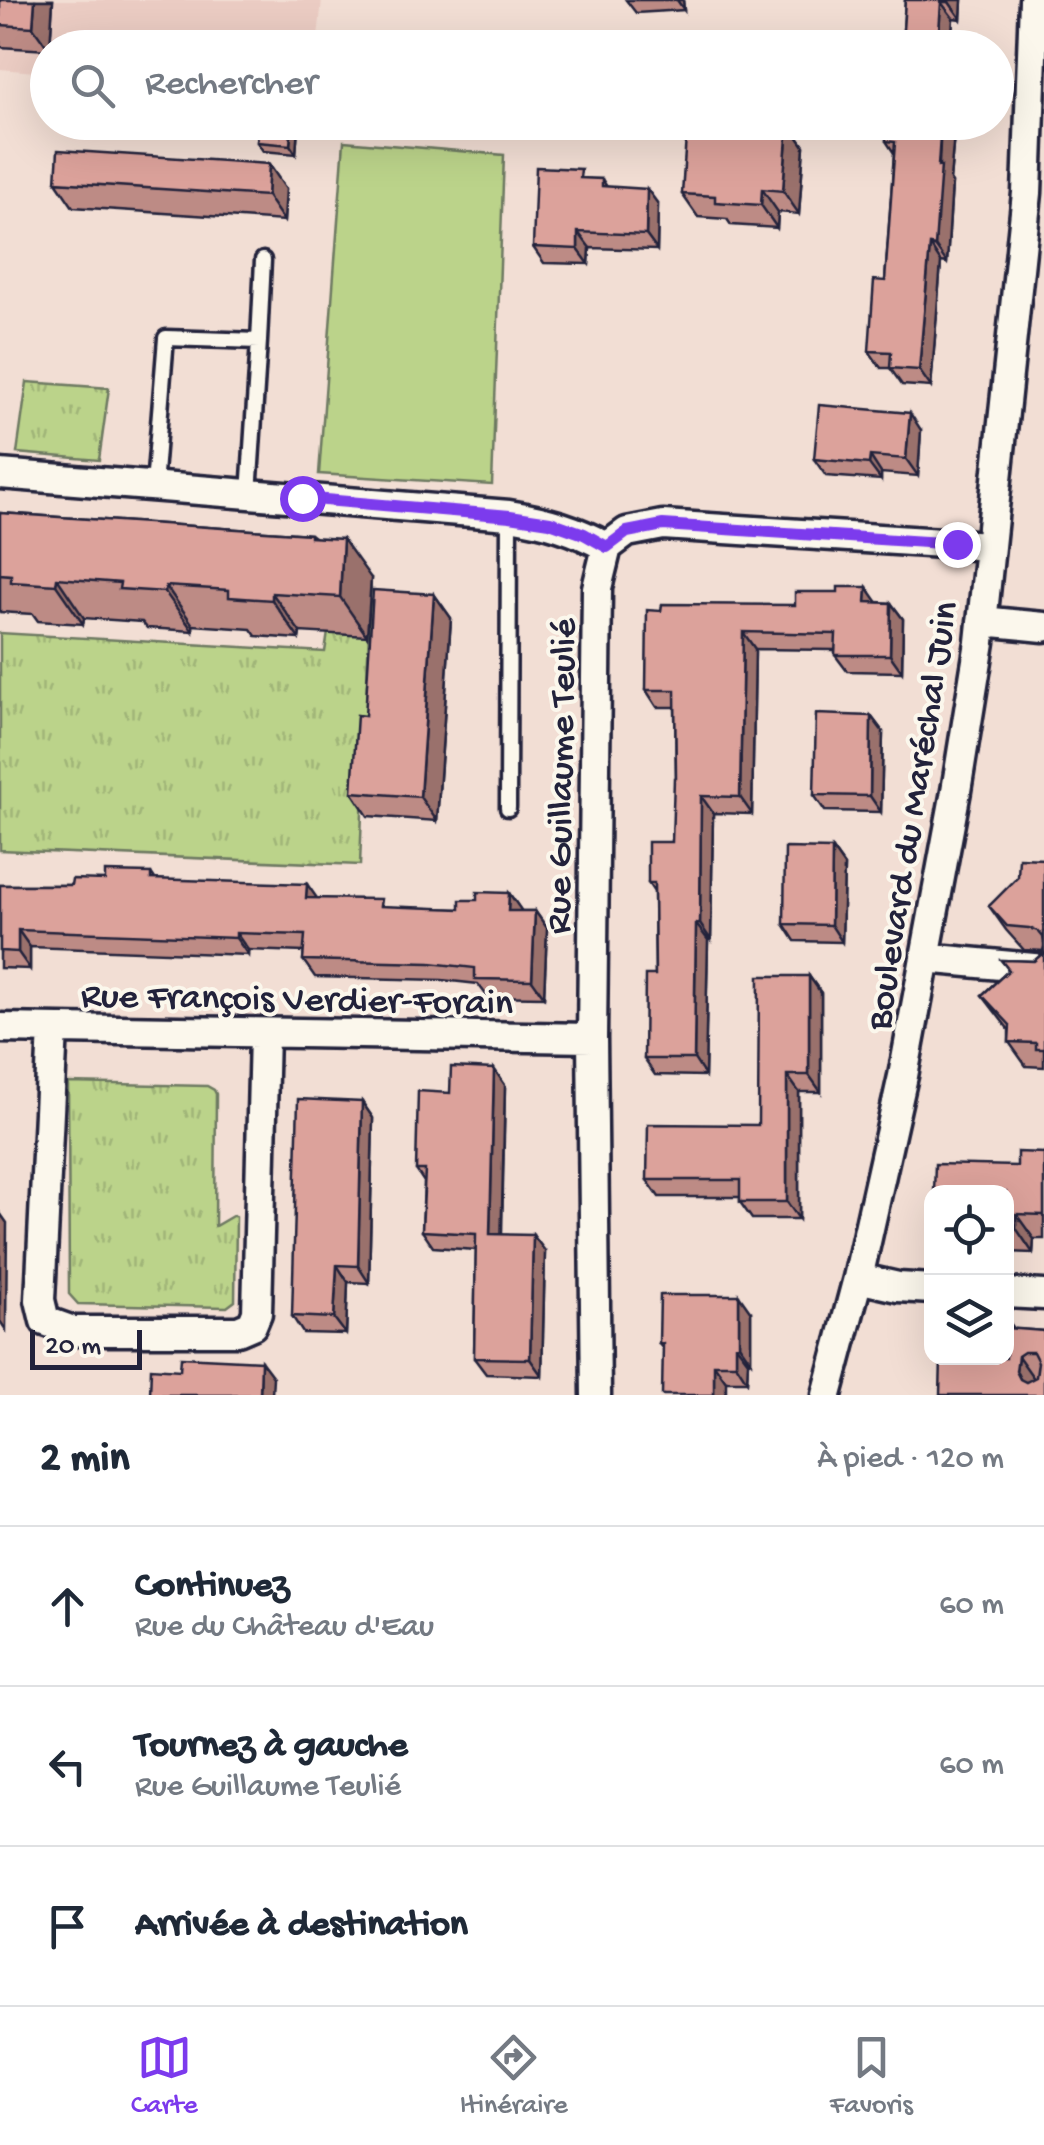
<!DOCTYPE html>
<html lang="fr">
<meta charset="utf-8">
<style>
body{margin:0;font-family:"Gochi Hand",sans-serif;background:#f2f2f3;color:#1f2937}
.controls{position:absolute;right:30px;bottom:30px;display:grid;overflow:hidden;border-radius:20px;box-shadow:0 10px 40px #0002}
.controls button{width:90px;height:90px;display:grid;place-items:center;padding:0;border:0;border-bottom:2px solid #e0e1e3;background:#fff;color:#1f2937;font:50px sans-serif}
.scale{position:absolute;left:30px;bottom:25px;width:112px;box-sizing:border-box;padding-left:10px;border:5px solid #22223b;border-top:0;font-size:28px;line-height:35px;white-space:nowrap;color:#22223b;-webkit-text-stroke:8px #fbf7ec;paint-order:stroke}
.stop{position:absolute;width:30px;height:30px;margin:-22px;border:8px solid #7c3aed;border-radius:50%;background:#fff}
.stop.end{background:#7c3aed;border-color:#fff;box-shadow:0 2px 10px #0008}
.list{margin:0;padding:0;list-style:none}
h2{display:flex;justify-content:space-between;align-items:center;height:130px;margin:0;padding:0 40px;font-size:42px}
h2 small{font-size:32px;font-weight:400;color:#747a83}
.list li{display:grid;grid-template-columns:65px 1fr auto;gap:30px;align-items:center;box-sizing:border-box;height:160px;padding:0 40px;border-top:2px solid #e0e1e3}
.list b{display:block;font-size:38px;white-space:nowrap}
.list p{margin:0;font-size:32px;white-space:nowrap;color:#747a83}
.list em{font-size:32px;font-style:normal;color:#747a83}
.icon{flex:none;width:55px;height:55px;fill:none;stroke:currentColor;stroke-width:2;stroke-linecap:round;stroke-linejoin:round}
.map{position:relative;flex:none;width:1044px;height:1395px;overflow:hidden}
.search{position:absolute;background:#fff;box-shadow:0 10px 40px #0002;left:30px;right:30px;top:30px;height:110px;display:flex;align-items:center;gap:25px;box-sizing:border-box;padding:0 35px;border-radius:55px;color:#747a83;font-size:38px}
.sheet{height:610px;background:#fff}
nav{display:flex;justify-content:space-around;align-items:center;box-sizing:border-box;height:140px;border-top:2px solid #e0e1e3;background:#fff;font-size:28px;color:#747a83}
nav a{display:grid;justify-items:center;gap:5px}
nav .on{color:#7c3aed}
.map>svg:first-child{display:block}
</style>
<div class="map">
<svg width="1044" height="1395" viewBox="0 0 1044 1395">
<defs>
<pattern id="park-tufts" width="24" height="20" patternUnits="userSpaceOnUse" patternTransform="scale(2.5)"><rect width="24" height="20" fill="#bbd38a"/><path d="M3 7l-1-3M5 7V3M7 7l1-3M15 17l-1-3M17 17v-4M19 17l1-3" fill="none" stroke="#a0b578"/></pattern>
</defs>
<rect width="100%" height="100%" fill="#f2ded4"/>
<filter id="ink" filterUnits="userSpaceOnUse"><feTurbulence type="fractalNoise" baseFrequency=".01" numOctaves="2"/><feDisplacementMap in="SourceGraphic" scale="20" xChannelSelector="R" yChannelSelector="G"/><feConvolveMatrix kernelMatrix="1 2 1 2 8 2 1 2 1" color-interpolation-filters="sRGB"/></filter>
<g filter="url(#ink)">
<path fill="#ebccc3" d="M 0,0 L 322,0 L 317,47 L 48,48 L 47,73 L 0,69 Z"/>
<path fill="#bbd38a" stroke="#6e7a62" stroke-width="2.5" d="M 344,141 L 504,155 L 492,485 L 319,474 Z"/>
<path fill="url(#park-tufts)" stroke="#6e7a62" stroke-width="2.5" d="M 27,382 L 109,388 L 99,460 L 17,453 Z
M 337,574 L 371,578 L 360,865 L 0,850 L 0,633 L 325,652 Z
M 68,1083 L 207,1086 L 214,1090 L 216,1094 L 215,1226 L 234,1215 L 236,1217 L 235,1301 L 227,1307 L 78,1304 L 69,1294 Z"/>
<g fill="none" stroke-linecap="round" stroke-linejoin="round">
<g stroke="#22223b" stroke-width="21">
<path id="lane" d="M 259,341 L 263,260
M 154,486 L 166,338 L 259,341 L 249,494
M 508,808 L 509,515"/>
</g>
<g stroke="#22223b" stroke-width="35">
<path id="street" d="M 0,474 L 509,515 C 547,521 574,529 607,547
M 982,621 L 1044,627
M 925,958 L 1044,969
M 0,1028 L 592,1038
M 53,1029 L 40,1300 L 45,1321 L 73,1331 L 238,1331 L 252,1325 L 257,1313 L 264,1034
M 858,1278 L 898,1287 L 932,1289
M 1006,1293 L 1044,1295
M 596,1395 L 592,1038 L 597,588 L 607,547 L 627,532 L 663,525 L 989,546
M 827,1395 L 858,1278 L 903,1076 L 956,791 L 980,642 L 1027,193 L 1034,0"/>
</g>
<use href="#lane" stroke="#fbf7ec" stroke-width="14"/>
<use href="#street" stroke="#fbf7ec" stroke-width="28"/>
</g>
<path fill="#bd8b85" stroke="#22223b" stroke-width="2.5" d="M 0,0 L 53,0 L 50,48 L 48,48 L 48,50 L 0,47 Z
M 626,0 L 683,0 L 684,10 L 636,13 Z
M 905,0 L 962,0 L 961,19 L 953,18 L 951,48 L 885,48 L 902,45 Z
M 259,122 L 296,122 L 298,126 L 296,154 L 263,151 L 257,142 Z
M 887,122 L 955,122 L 950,180 L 952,183 L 947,263 L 941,262 L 931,387 L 902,385 L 890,368 L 881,368 L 869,351 L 885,281 L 894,153 L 886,141 Z
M 788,123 L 804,146 L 799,214 L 778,212 L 777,228 L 731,225 L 727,219 L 698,217 L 682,194 Z
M 587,179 L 602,179 L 607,187 L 658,204 L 657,250 L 590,248 L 589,264 L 544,263 L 533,247 Z
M 56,182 L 286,189 L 284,221 L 73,207 Z
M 921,430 L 918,476 L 881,473 L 881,480 L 826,476 L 814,459 Z
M 0,513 L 310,534 L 371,578 L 367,636 L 300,632 L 299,639 L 256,636 L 251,629 L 193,625 L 193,631 L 147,628 L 142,622 L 84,618 L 83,624 L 38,621 L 33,614 L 0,612 Z
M 434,594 L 451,618 L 437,821 L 368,816 L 352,792 L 365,716 Z
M 877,602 L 891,603 L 903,619 L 902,672 L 847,671 L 835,655 L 835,650 L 755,649 L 752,814 L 713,813 L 711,940 L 708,940 L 705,1076 L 655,1075 L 644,1059 L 655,975 L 654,892 L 648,883 L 672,842 L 676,778 L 675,707 L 657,707 L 646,690 L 661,611 Z
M 871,716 L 883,732 L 881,812 L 825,811 L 814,795 Z
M 832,849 L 844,866 L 842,942 L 795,941 L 784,924 Z
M 1044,859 L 1044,1067 L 1026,1066 L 1009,1042 L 1009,1030 L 982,995 L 1009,970 L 1001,960 L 1034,961 L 1042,954 L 1043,951 L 1024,950 L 1006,930 L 989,906 Z
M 151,873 L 155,879 L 386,907 L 460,909 L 477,900 L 509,893 L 521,911 L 535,911 L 547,928 L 544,997 L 487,996 L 478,984 L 442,980 L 315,977 L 303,960 L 304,952 L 248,950 L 248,955 L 30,947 L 30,969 L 0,968 L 0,885 L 71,885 Z
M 809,976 L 821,993 L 821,1092 L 799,1092 L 799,1219 L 752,1219 L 740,1202 L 740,1197 L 659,1197 L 647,1180 L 758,1125 Z
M 494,1069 L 505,1085 L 502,1234 L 545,1251 L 542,1376 L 486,1374 L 474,1358 L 476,1250 L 433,1247 L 422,1231 L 424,1182 L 416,1170 L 450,1093 Z
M 362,1102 L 373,1118 L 369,1283 L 348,1282 L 346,1334 L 303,1333 L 292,1316 Z
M 1044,1153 L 1044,1239 L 1034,1239 L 1033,1253 L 1006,1252 L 1006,1192 L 1017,1166 Z
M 751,1312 L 751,1361 L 748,1361 L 747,1381 L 726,1381 L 663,1349 L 659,1344 Z
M 1014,1329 L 1044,1331 L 1044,1395 L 940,1395 Z"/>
<path fill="#9a716c" stroke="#22223b" stroke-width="2.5" d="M 35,0 L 53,0 L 50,48 L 48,48 L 33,27 Z
M 677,0 L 683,0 L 684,10 Z
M 949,0 L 962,0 L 961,19 L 949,2 Z
M 941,2 L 953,18 L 951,48 L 938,48 Z
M 292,122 L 296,122 L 298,126 L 296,154 L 290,145 Z
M 941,122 L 955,122 L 950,180 L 952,183 L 947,263 L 935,246 Z
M 788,123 L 804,146 L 799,214 L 783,191 Z
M 269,164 L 286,189 L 284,221 L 267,196 Z
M 647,189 L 658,204 L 657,250 L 646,235 Z
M 762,189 L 778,212 L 777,228 L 761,205 Z
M 578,232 L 590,248 L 589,264 L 578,249 Z
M 930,245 L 941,262 L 931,387 L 919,370 Z
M 910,413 L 921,430 L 918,476 L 906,459 Z
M 870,456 L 881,473 L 881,480 L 869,464 Z
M 343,539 L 371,578 L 367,636 L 340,597 Z
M 57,578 L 84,618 L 83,624 L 56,585 Z
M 166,586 L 193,625 L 193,631 L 165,592 Z
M 867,587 L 879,604 L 866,602 Z
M 272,593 L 300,632 L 299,639 L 272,600 Z
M 434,594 L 451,618 L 437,821 L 420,797 Z
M 891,603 L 903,619 L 902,672 L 890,655 Z
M 743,632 L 755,649 L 752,814 L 740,797 Z
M 871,716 L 883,732 L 881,812 L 870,796 Z
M 701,796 L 713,813 L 711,940 L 700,924 Z
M 832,849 L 844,866 L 842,942 L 831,925 Z
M 307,884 L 319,901 L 306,898 Z
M 509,893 L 521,910 L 520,928 L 508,911 Z
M 535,911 L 547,928 L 544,997 L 532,980 Z
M 696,924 L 708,940 L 705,1076 L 694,1059 Z
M 18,930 L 30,947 L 30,969 L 18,952 Z
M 236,933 L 248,950 L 248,955 L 236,938 Z
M 809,976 L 821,993 L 821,1092 L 809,1075 Z
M 494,1069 L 505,1085 L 501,1250 L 490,1234 Z
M 787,1075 L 799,1092 L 799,1219 L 787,1202 Z
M 362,1102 L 373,1118 L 369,1283 L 358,1266 Z
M 0,1213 L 7,1223 L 6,1330 L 0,1321 Z
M 1016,1214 L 1034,1239 L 1033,1253 L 1016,1228 Z
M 533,1235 L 545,1251 L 542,1376 L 530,1359 Z
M 337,1265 L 348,1282 L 346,1334 L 334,1318 Z
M 739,1295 L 751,1312 L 751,1361 L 739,1344 Z
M 1006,1318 L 1017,1332 L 1006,1338 Z
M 736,1345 L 748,1361 L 747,1381 L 736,1364 Z
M 1018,1356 L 1035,1380 L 1032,1395 L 1020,1379 L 1016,1371 Z
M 261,1361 L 273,1377 L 272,1395 L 260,1395 Z
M 714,1364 L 726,1381 L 726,1395 L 714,1395 Z"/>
<path fill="#dca29b" stroke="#22223b" stroke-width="2.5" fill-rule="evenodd" d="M 0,0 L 35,0 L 33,27 L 0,25 Z
M 905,0 L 949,0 L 949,2 L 941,2 L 938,48 L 885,48 L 885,44 L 902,45 Z
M 259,122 L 292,122 L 290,145 L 257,142 Z
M 687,122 L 788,123 L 783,191 L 762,189 L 761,205 L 715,202 L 715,196 L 682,194 Z
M 887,122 L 941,122 L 938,166 L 941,166 L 935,246 L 930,245 L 919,370 L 890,368 L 891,352 L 869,351 L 874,280 L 885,281 L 895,142 L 886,141 Z
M 58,150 L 269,164 L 267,196 L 56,182 Z
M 536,167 L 581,169 L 580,178 L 602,179 L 602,186 L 647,189 L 646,235 L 578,232 L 578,249 L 533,247 Z
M 819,405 L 910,413 L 906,459 L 870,456 L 869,464 L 814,459 Z
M 0,513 L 310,534 L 310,537 L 343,539 L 340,597 L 272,593 L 272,600 L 229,597 L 229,590 L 166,586 L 165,592 L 119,589 L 120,583 L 57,578 L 56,585 L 11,582 L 11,575 L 0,574 Z
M 838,587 L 867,587 L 866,602 L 891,603 L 890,655 L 835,655 L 836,634 L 743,632 L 740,797 L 701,796 L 700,924 L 696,924 L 694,1059 L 644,1059 L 645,975 L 655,975 L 654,883 L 648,883 L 648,842 L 672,842 L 674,778 L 676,778 L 675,690 L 646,690 L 647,610 L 661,611 L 662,604 L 795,605 L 795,592 L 838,592 Z
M 373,590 L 434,594 L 420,797 L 352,792 L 357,715 L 365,716 Z
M 816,714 L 871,716 L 870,796 L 814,795 Z
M 785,848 L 832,849 L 831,925 L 784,924 Z
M 1019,858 L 1044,859 L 1044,943 L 1043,937 L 1038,931 L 1029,928 L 1007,926 L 989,906 L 1018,877 Z
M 105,872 L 151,873 L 151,879 L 307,884 L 306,898 L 381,899 L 380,906 L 460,909 L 460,900 L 477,900 L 477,892 L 509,893 L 508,911 L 535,911 L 532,980 L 475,979 L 475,968 L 430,963 L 303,960 L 305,935 L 236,933 L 236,938 L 18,930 L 18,952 L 0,951 L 0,885 L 71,885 L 72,879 L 105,880 Z
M 1044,947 L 1044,1049 L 1036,1049 L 1036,1043 L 1009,1042 L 1010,1025 L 982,995 L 1009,970 L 1001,960 L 1034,961 L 1042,954 Z
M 759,976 L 809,976 L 809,1075 L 787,1075 L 787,1202 L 740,1202 L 740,1180 L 647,1180 L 648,1124 L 758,1125 Z
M 451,1067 L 494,1069 L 490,1234 L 533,1235 L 530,1359 L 474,1358 L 476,1234 L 422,1231 L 425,1170 L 416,1170 L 418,1091 L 450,1093 Z
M 298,1099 L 362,1102 L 358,1266 L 337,1265 L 334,1318 L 292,1316 Z
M 1017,1152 L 1044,1153 L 1044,1215 L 1016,1214 L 1016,1228 L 1006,1227 L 1006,1192 L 934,1192 L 935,1164 L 1017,1166 Z
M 660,1295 L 739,1295 L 739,1344 L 736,1345 L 736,1364 L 714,1364 L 714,1395 L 662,1395 L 663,1344 L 659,1344 Z
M 1006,1328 L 1044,1331 L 1044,1395 L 940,1395 L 941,1358 L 1006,1358 ZM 1024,1352 L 1033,1352 L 1038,1362 L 1036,1377 L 1026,1382 L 1020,1379 L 1016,1371 L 1018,1356 Z
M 181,1357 L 261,1361 L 260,1395 L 150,1395 L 151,1368 L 180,1370 Z"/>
</g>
<g fill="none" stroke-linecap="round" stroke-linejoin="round" filter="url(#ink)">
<path stroke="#7c3aed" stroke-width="12" d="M 302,498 L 510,516 L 550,522 L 584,534 L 607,547 L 627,532 L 663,525 L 957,544"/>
</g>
<g text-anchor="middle" stroke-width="8" stroke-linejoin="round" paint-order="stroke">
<g font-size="38" fill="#22223b" stroke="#fbf7ec">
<text transform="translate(558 776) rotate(-89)" y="13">Rue Guillaume Teulié</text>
<text transform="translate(909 815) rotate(-81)" y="13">Boulevard du Maréchal Juin</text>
<text transform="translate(297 996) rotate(1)" y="13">Rue François Verdier-Forain</text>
</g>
</g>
</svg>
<div class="controls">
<button><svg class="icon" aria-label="locate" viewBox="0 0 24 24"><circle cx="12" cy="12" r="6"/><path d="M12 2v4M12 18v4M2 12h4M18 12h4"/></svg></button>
<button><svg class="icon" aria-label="layers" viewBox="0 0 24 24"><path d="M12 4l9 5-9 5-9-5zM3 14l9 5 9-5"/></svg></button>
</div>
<div class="scale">20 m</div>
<div class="stop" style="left:302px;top:498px"></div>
<div class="stop end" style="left:957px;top:544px"></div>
<div class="search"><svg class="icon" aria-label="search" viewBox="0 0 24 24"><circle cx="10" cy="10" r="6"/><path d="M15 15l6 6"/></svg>Rechercher</div>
</div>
<section class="sheet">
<h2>2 min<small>À pied · 120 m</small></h2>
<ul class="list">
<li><svg class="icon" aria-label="ahead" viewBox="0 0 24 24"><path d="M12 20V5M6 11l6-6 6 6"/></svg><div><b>Continuez</b><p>Rue du Château d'Eau</p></div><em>60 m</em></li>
<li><svg class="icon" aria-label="left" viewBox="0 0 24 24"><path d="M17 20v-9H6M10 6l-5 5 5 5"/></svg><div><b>Tournez à gauche</b><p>Rue Guillaume Teulié</p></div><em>60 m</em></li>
<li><svg class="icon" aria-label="arrive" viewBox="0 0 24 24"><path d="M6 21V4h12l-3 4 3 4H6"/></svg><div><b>Arrivée à destination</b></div></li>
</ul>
</section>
<nav>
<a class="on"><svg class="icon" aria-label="map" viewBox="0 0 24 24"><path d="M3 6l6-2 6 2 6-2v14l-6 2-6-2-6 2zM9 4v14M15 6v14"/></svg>Carte</a>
<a><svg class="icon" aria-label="directions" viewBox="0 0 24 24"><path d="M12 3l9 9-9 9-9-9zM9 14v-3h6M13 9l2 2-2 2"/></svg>Itinéraire</a>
<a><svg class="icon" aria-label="saved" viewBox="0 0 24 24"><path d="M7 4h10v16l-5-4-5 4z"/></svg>Favoris</a>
</nav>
